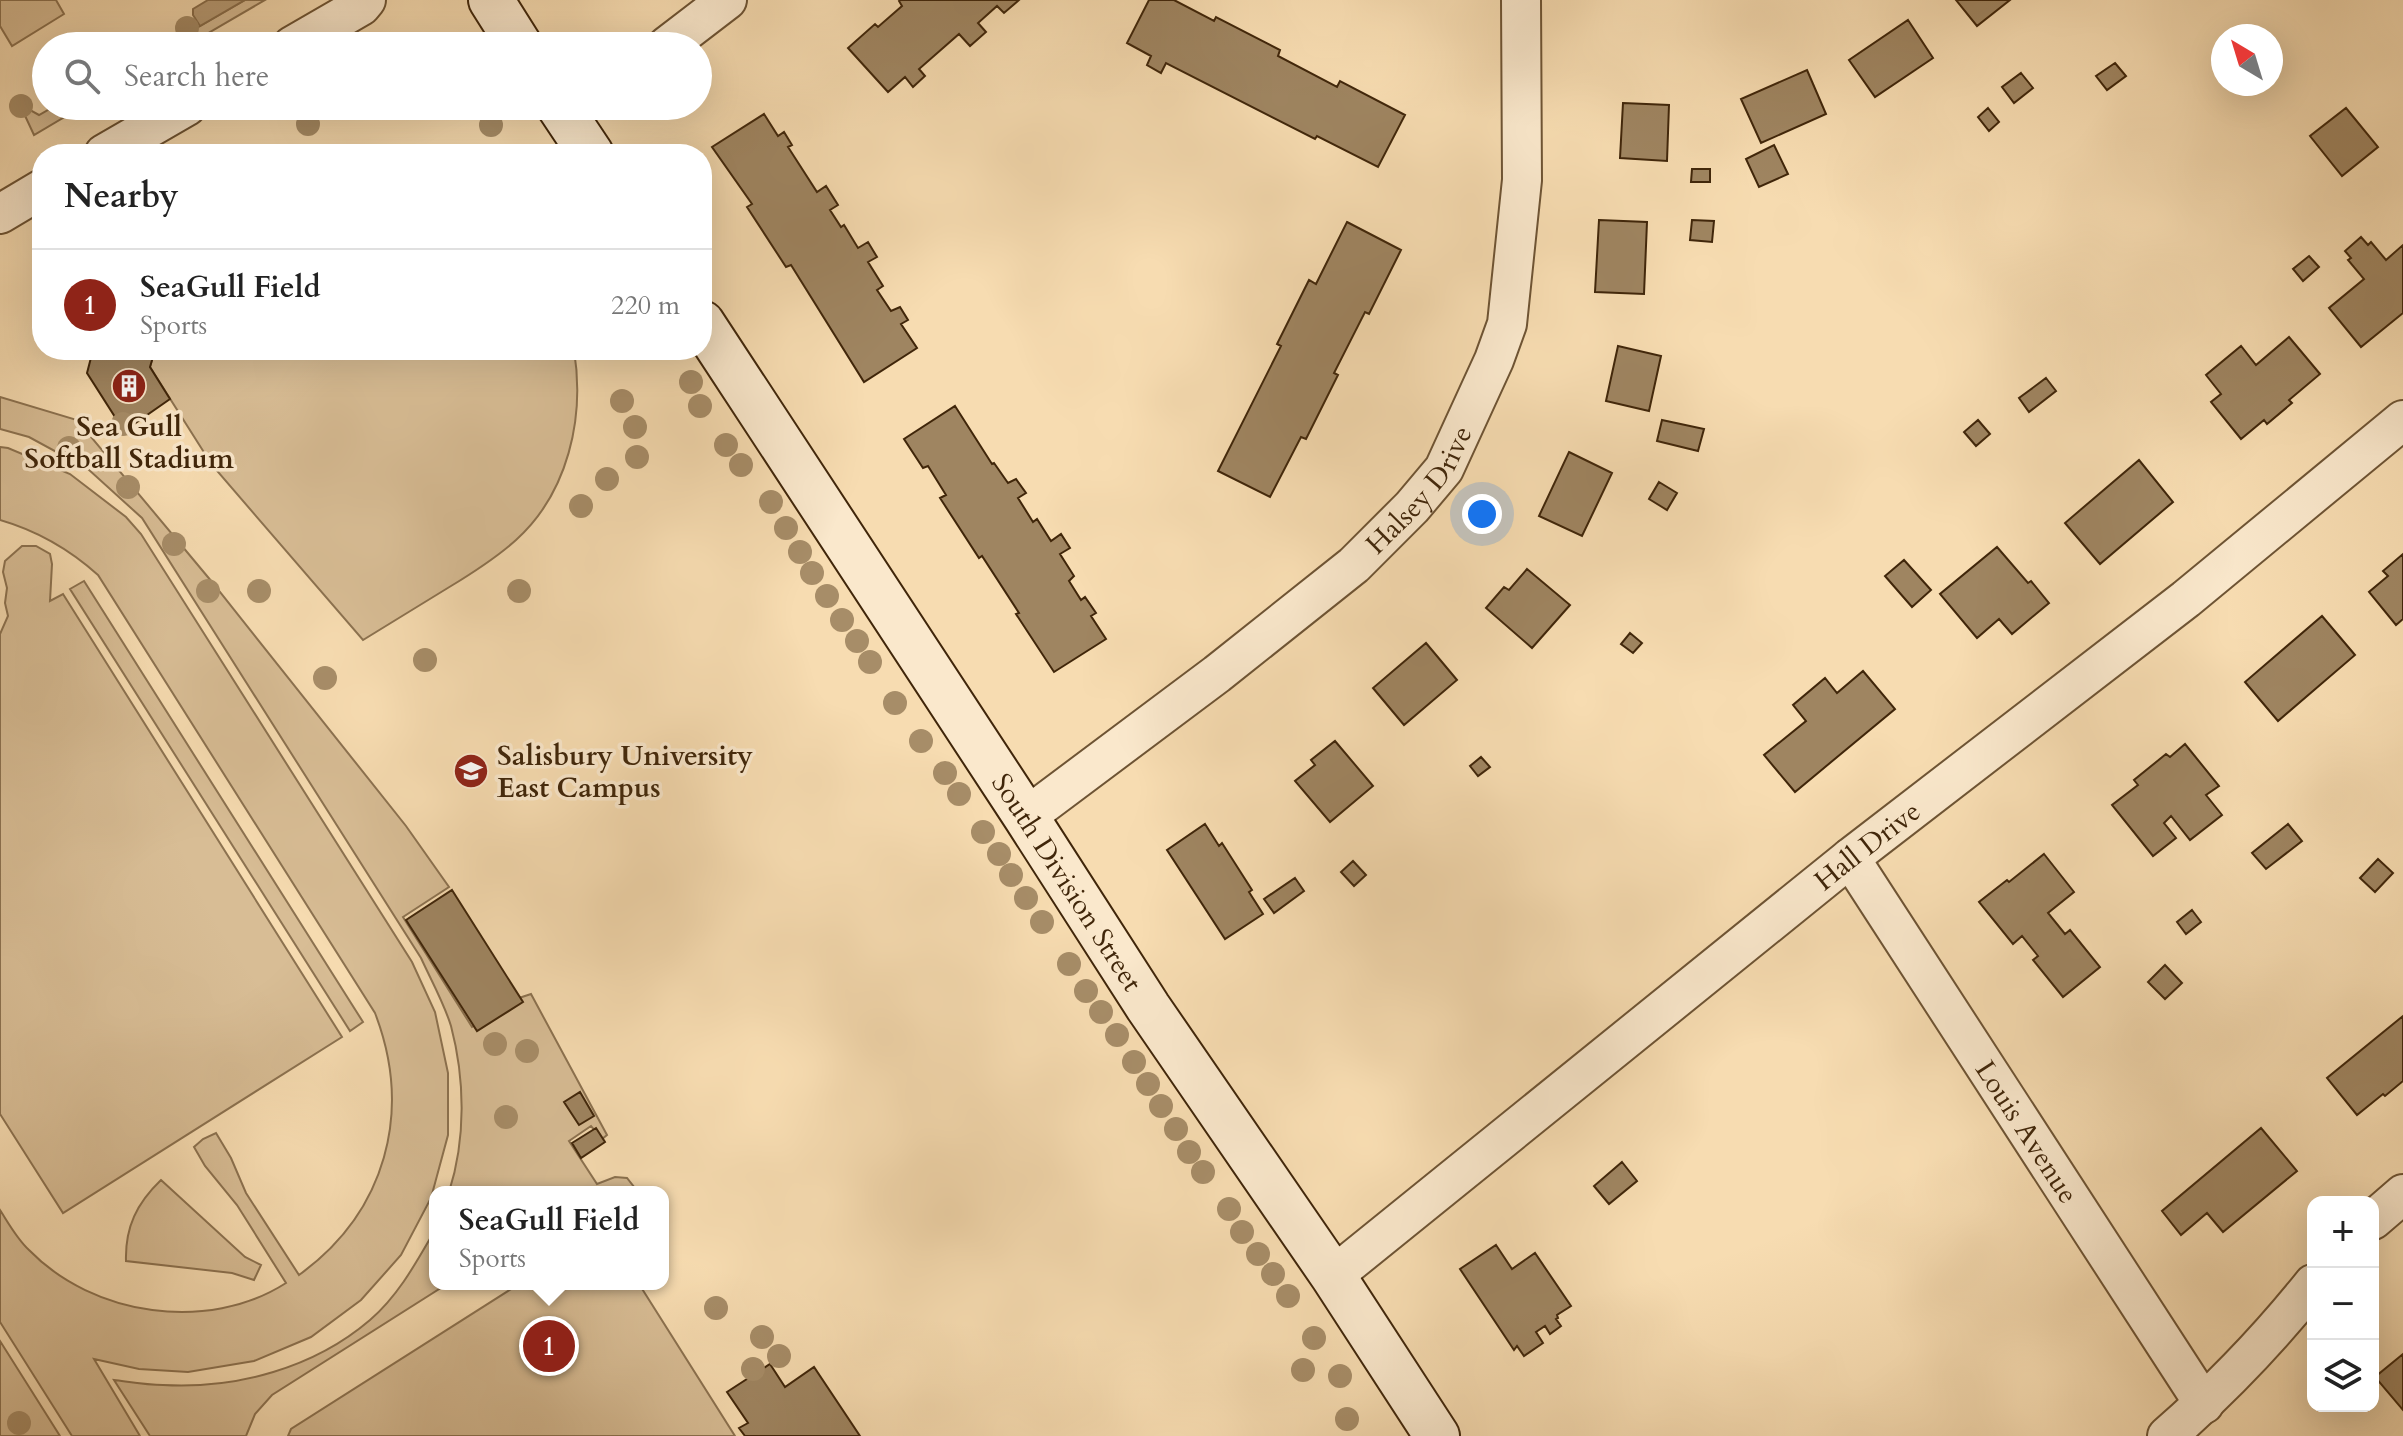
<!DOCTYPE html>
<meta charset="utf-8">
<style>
body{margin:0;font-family:Cardo,serif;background:#f6f6f6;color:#222}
.controls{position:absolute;right:24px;bottom:24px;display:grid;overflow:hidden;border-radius:16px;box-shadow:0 8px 32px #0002}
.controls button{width:72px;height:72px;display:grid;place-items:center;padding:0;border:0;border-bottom:2px solid #e0e0e0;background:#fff;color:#222;font:40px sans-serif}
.compass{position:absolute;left:2211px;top:24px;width:72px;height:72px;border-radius:50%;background:#fff;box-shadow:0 8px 32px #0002;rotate:322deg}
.you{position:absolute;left:1482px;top:514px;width:28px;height:28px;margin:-20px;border:6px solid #fff;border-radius:50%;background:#1a73e8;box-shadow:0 0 0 12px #1a73e833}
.badge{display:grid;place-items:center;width:52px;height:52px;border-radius:50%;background:#8f2418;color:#fff;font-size:26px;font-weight:700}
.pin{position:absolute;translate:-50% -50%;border:4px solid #fff;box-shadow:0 2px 8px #0006}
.popup{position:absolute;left:429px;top:1186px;width:240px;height:104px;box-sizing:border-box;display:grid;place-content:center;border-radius:16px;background:#fff;filter:drop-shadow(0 2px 6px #0005);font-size:26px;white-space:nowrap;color:#767676}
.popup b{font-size:30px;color:#222}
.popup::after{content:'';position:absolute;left:50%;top:100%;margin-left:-16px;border:16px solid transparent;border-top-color:#fff}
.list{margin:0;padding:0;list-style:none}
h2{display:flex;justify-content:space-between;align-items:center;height:104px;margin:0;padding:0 32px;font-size:34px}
h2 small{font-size:26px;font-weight:400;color:#767676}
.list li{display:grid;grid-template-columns:52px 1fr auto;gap:24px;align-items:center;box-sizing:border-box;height:112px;padding:0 32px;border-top:2px solid #e0e0e0}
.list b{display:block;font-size:30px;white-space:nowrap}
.list p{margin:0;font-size:26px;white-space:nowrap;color:#767676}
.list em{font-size:26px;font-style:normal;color:#767676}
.icon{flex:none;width:44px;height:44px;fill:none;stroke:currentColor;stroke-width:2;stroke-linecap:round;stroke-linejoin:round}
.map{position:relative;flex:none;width:2403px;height:1436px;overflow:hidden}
.search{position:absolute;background:#fff;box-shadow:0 8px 32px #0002;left:32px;top:32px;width:680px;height:88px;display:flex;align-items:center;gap:20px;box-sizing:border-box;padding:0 28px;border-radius:44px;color:#767676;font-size:30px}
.panel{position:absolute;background:#fff;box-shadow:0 8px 32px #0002;left:32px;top:144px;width:680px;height:216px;border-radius:32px}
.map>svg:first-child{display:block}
</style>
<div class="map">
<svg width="2403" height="1436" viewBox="0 0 2403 1436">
<rect width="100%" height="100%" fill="#f7dcb1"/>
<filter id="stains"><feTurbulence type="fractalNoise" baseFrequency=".0025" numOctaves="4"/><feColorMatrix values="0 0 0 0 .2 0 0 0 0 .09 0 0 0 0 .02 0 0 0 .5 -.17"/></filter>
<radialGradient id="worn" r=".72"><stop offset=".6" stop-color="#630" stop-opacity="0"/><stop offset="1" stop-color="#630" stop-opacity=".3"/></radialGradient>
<path fill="#d8bd95" stroke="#8c7250" stroke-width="2" d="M 0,0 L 56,0 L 64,14 L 12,46 L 0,26 Z
M 245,0 L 265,0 L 186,46 L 159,46 L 200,26 Z
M 28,103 L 28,109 L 39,115 L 55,106 L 83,106 L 34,135 L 20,105 Z
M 155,350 L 574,350 C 585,418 568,493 516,540 C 496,558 474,572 451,586 C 422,604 392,622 363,640 L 212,465 L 150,367 Z
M 0,397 L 77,420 L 212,582 L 406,826 L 449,887 L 403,917 L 472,1027 L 519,998 L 531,994 L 607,1135 L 602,1139 L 591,1126 L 569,1141 L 597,1184 L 615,1177 L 627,1178 L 638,1192 L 449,1192 C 466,1139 465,1079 451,1026 C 444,1003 431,980 421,958 L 142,518 L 88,469 L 29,437 L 0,429 Z
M 0,447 L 8,448 L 70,474 L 126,517 L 141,534 L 412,962 L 435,1012 L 448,1073 L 448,1135 L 431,1198 L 401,1255 L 361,1300 L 311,1337 L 254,1361 L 188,1372 L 139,1369 L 94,1359 L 140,1436 L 72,1436 L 0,1322 L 0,1210 C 9,1224 17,1239 29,1250 C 93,1316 208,1333 286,1283 L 237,1205 L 205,1166 L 194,1147 L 203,1139 L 216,1133 L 231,1158 L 246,1193 L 299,1275 C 386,1212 413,1112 375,1013 L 98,575 C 69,549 38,531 0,520 Z
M 22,546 L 36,546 L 50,554 L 52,564 L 50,601 L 63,594 L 342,1037 L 63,1213 L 0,1114 L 0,634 L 8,616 L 5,603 L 7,588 L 3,572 L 5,561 Z
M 84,581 L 363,1022 L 350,1031 L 70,589 Z
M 161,1180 L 245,1257 L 261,1265 L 254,1280 L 232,1273 L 126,1261 C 125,1227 137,1203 161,1180 Z
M 435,1230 L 435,1284 L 447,1284 L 272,1395 L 255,1414 L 246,1436 L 150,1436 L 114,1380 C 130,1382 147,1385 163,1385 C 237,1389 314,1368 370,1320 C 399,1295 417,1261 435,1230 Z
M 519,1284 L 639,1284 L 735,1436 L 288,1436 L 291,1429 Z
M 0,1341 L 60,1436 L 0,1436 Z"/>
<path fill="#b99e78" stroke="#896e4c" stroke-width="2" d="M 208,0 L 245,0 L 200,26 L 193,15 L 193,9 Z"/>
<path fill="#9f8561" stroke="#40260a" stroke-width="2" d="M 900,0 L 1019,0 L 1004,13 L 997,6 L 978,23 L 986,32 L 970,46 L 959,34 L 919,69 L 925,76 L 913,87 L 905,77 L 888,92 L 848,48 L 875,24 L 878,27 L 902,6 L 899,1 Z
M 1149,0 L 1174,0 L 1214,21 L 1216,17 L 1280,50 L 1278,56 L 1337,87 L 1340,81 L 1405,115 L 1378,167 L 1317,136 L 1315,139 L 1166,63 L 1161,73 L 1147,65 L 1151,56 L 1127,43 Z
M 1956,0 L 2010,0 L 1977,26 Z
M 1908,20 L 1933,58 L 1875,97 L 1849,60 Z
M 2115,63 L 2126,76 L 2107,90 L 2096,76 Z
M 1807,70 L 1826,114 L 1761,143 L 1741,99 Z
M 2021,73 L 2033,88 L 2014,103 L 2002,87 Z
M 1623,103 L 1669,105 L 1667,161 L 1620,158 Z
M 1988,108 L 1999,122 L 1989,131 L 1978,117 Z
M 2346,108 L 2378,147 L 2342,176 L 2310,136 Z
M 764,114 L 778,136 L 784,132 L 792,145 L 788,147 L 817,192 L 826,186 L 838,205 L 830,210 L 841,227 L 844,225 L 858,248 L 868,242 L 877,257 L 868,262 L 883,286 L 877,290 L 891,311 L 900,307 L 908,320 L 901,324 L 917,348 L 864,382 L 791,265 L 786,267 L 747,207 L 752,204 L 712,147 Z
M 1774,145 L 1788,174 L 1759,187 L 1746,159 Z
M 1692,169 L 1710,169 L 1710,182 L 1691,182 Z
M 1599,220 L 1647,222 L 1644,294 L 1595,292 Z
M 1692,220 L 1714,221 L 1712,242 L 1690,240 Z
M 1347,222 L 1401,250 L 1369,314 L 1365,312 L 1334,373 L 1338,375 L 1306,439 L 1301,437 L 1270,497 L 1218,471 L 1281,346 L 1277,344 L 1309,280 L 1316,284 Z
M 2361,237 L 2368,245 L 2371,242 L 2386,260 L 2403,245 L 2403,313 L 2361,347 L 2329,308 L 2364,279 L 2348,260 L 2351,258 L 2345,251 Z
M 2309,256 L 2319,267 L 2303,281 L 2293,269 Z
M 2289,337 L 2320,374 L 2289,400 L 2292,403 L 2267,424 L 2264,420 L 2241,439 L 2211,402 L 2221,394 L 2206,375 L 2241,346 L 2256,365 Z
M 1618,346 L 1661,356 L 1649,411 L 1606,401 Z
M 93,350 L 155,350 L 150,367 L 170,399 L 124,431 L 87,373 Z
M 2046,378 L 2056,391 L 2029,412 L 2019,398 Z
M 955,406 L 992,464 L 994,463 L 1008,483 L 1016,479 L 1026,493 L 1018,498 L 1033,522 L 1037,519 L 1051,541 L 1061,534 L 1070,548 L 1060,554 L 1074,576 L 1069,581 L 1081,600 L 1085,597 L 1096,613 L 1091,616 L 1106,639 L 1054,672 L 1016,614 L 1019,613 L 982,556 L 979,558 L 940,498 L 946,495 L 928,466 L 923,468 L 904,439 Z
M 1662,420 L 1704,429 L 1698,451 L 1657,441 Z
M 1978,420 L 1990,434 L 1976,446 L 1964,432 Z
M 1569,452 L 1612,473 L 1582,536 L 1539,516 Z
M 2139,460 L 2173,502 L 2100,564 L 2065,523 Z
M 1659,482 L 1677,493 L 1667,510 L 1649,499 Z
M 1997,547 L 2028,583 L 2031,581 L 2049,603 L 2012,634 L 1999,619 L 1977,638 L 1940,594 Z
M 2403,554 L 2403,619 L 2396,625 L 2369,592 L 2388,576 L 2383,571 Z
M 1904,560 L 1931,590 L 1912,607 L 1885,576 Z
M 1527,569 L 1570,605 L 1532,648 L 1486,608 L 1504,587 L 1509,590 Z
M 2322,616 L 2355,655 L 2278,721 L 2245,682 Z
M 1630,633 L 1642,643 L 1633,653 L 1621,644 Z
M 1426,643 L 1457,680 L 1404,725 L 1373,688 Z
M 1863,671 L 1895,709 L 1795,792 L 1764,755 L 1806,721 L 1793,705 L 1825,678 L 1837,693 Z
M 1335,741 L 1373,786 L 1330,822 L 1295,781 L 1315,765 L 1311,760 Z
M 2185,744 L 2219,786 L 2206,795 L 2222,815 L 2190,840 L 2171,816 L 2164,823 L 2176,838 L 2153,856 L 2112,805 L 2138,785 L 2134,780 L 2166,754 L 2170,757 Z
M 1481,757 L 1490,767 L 1478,776 L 1470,766 Z
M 1205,824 L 1219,846 L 1222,843 L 1252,890 L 1249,892 L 1263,914 L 1225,939 L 1167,850 Z
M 2288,824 L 2302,841 L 2266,869 L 2252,853 Z
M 2044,854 L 2074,892 L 2048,913 L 2065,934 L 2070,930 L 2100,967 L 2063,997 L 2033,960 L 2038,956 L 2022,936 L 2013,944 L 1979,902 L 2007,880 L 2009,882 Z
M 2378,859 L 2393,873 L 2375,892 L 2360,878 Z
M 1353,861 L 1366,875 L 1354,886 L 1341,872 Z
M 1295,878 L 1304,891 L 1274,913 L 1264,899 Z
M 452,890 L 523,1002 L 477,1031 L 406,920 Z
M 2192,910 L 2201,922 L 2186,934 L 2177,922 Z
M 2165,965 L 2182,983 L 2165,999 L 2148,982 Z
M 2403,1016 L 2403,1081 L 2385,1096 L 2383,1094 L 2357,1115 L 2327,1078 Z
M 580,1092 L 594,1116 L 579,1125 L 564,1102 Z
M 596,1128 L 605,1142 L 581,1158 L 572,1143 Z
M 2261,1128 L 2297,1171 L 2223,1232 L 2207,1213 L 2181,1235 L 2162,1211 Z
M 1622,1162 L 1637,1181 L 1609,1204 L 1594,1186 Z
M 1496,1245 L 1512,1269 L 1535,1253 L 1571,1306 L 1557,1315 L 1558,1318 L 1556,1319 L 1561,1326 L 1550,1334 L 1545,1326 L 1536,1332 L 1543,1343 L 1524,1356 L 1517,1346 L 1514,1350 L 1460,1269 Z
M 2403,1354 L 2403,1410 L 2375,1377 Z
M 770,1364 L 785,1387 L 814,1367 L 860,1436 L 745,1436 L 739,1428 L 748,1423 L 727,1392 Z"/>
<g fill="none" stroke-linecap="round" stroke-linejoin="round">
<g stroke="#6e5434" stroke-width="42">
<g id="street">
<path d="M 292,46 L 361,6 L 366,0"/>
<path d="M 667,46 L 727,0"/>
<path d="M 104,154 L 187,106"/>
<path d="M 0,214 L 42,189"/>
<path id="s1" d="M 1026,817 L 1217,674 L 1354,565 L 1412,507 L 1444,469 L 1494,360 L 1507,324 L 1522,180 L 1521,0"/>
<path id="s2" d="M 1850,858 L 2204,1404"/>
<path d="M 2373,1220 L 2403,1194"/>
<path id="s3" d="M 1333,1276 L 1850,858 L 2186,599 L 2403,420"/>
<path d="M 2167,1436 C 2220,1390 2269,1339 2313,1284"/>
</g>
</g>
<g stroke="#40260a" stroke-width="48">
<g id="secondary">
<path d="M 491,0 L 520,46"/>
<path d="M 559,106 L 591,154"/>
<path id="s4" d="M 702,323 L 1026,817 L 1148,1007 L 1333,1276 L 1437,1436"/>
</g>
</g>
<use href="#street" stroke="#fae8cc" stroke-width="38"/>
<use href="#secondary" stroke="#fae8cc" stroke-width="44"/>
</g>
<g fill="#a78d68">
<circle cx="187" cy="28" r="12"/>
<circle cx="21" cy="106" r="12"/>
<circle cx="308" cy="124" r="12"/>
<circle cx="491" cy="125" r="12"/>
<circle cx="691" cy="382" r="12"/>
<circle cx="622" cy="401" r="12"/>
<circle cx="700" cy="406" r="12"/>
<circle cx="123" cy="424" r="12"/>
<circle cx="635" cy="427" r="12"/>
<circle cx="726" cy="445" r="12"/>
<circle cx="69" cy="448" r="12"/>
<circle cx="637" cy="457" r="12"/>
<circle cx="741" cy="465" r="12"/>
<circle cx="607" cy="479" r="12"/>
<circle cx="128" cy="487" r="12"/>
<circle cx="771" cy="502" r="12"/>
<circle cx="581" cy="506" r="12"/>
<circle cx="786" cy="528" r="12"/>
<circle cx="174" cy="544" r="12"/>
<circle cx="800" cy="552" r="12"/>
<circle cx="812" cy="573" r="12"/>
<circle cx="208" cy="591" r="12"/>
<circle cx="259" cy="591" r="12"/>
<circle cx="519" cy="591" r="12"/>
<circle cx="827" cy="596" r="12"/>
<circle cx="842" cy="620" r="12"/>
<circle cx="857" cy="641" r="12"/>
<circle cx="425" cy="660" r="12"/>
<circle cx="870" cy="662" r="12"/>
<circle cx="325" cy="678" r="12"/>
<circle cx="895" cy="703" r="12"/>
<circle cx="921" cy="741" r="12"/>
<circle cx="945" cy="773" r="12"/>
<circle cx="959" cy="794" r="12"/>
<circle cx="983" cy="832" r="12"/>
<circle cx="999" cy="854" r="12"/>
<circle cx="1011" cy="875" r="12"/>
<circle cx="1026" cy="898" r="12"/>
<circle cx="1042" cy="922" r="12"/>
<circle cx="1069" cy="964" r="12"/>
<circle cx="1086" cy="991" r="12"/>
<circle cx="1101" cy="1012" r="12"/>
<circle cx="1117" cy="1035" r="12"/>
<circle cx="495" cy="1044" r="12"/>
<circle cx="527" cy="1051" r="12"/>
<circle cx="1134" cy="1062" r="12"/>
<circle cx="1148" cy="1084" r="12"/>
<circle cx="1161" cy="1106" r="12"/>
<circle cx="506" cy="1117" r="12"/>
<circle cx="1176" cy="1129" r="12"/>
<circle cx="1189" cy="1152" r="12"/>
<circle cx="1203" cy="1172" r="12"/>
<circle cx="1229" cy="1209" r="12"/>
<circle cx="1242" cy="1232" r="12"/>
<circle cx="1258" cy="1254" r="12"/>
<circle cx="1273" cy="1274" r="12"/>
<circle cx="1288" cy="1296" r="12"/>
<circle cx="716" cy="1308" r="12"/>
<circle cx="762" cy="1337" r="12"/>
<circle cx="1314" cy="1338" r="12"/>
<circle cx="779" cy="1356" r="12"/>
<circle cx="753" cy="1369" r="12"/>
<circle cx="1303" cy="1370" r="12"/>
<circle cx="1340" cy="1376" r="12"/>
<circle cx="1347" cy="1419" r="12"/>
<circle cx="19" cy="1423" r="12"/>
</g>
<defs>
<g id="building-disc" transform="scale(1.8)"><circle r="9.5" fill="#8f2418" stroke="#fae8cc"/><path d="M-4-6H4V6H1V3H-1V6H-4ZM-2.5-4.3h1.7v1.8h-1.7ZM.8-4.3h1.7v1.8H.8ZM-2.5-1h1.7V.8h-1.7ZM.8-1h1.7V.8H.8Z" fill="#fff"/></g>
<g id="university-disc" transform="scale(1.8)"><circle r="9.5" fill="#8f2418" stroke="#fae8cc"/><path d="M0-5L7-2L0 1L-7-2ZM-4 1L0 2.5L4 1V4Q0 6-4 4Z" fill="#fff"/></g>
</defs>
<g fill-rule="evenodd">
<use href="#building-disc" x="129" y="386"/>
<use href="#university-disc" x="471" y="771"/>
</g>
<g text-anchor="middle" stroke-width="7" stroke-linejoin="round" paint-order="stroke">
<g font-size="28" font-weight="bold" fill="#40260a" stroke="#fae8cc">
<text x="129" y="436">Sea Gull<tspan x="129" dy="32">Softball Stadium</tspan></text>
<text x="497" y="765" text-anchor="start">Salisbury University<tspan x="497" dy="32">East Campus</tspan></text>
</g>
<g font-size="28" fill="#40260a" stroke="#fae8cc">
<text dy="10" stroke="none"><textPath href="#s1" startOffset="514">Halsey Drive</textPath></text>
<text dy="10" stroke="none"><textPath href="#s3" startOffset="686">Hall Drive</textPath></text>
<text dy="10" stroke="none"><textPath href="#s4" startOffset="668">South Division Street</textPath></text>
<text dy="10" stroke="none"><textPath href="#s2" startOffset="326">Louis Avenue</textPath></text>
</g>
</g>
<rect width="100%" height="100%" filter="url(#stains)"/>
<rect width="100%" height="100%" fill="url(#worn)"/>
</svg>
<div class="controls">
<button>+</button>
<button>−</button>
<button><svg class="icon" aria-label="layers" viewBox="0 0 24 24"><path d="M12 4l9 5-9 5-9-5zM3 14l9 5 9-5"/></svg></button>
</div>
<svg class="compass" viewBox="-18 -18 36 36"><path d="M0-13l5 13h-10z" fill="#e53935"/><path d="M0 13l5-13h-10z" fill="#767676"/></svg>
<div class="you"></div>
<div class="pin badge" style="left:549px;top:1346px">1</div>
<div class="popup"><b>SeaGull Field</b>Sports</div>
<div class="search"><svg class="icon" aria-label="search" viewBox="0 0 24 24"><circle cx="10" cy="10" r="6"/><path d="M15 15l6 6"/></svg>Search here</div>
<section class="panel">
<h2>Nearby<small></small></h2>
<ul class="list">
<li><span class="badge">1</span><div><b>SeaGull Field</b><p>Sports</p></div><em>220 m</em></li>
</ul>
</section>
</div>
